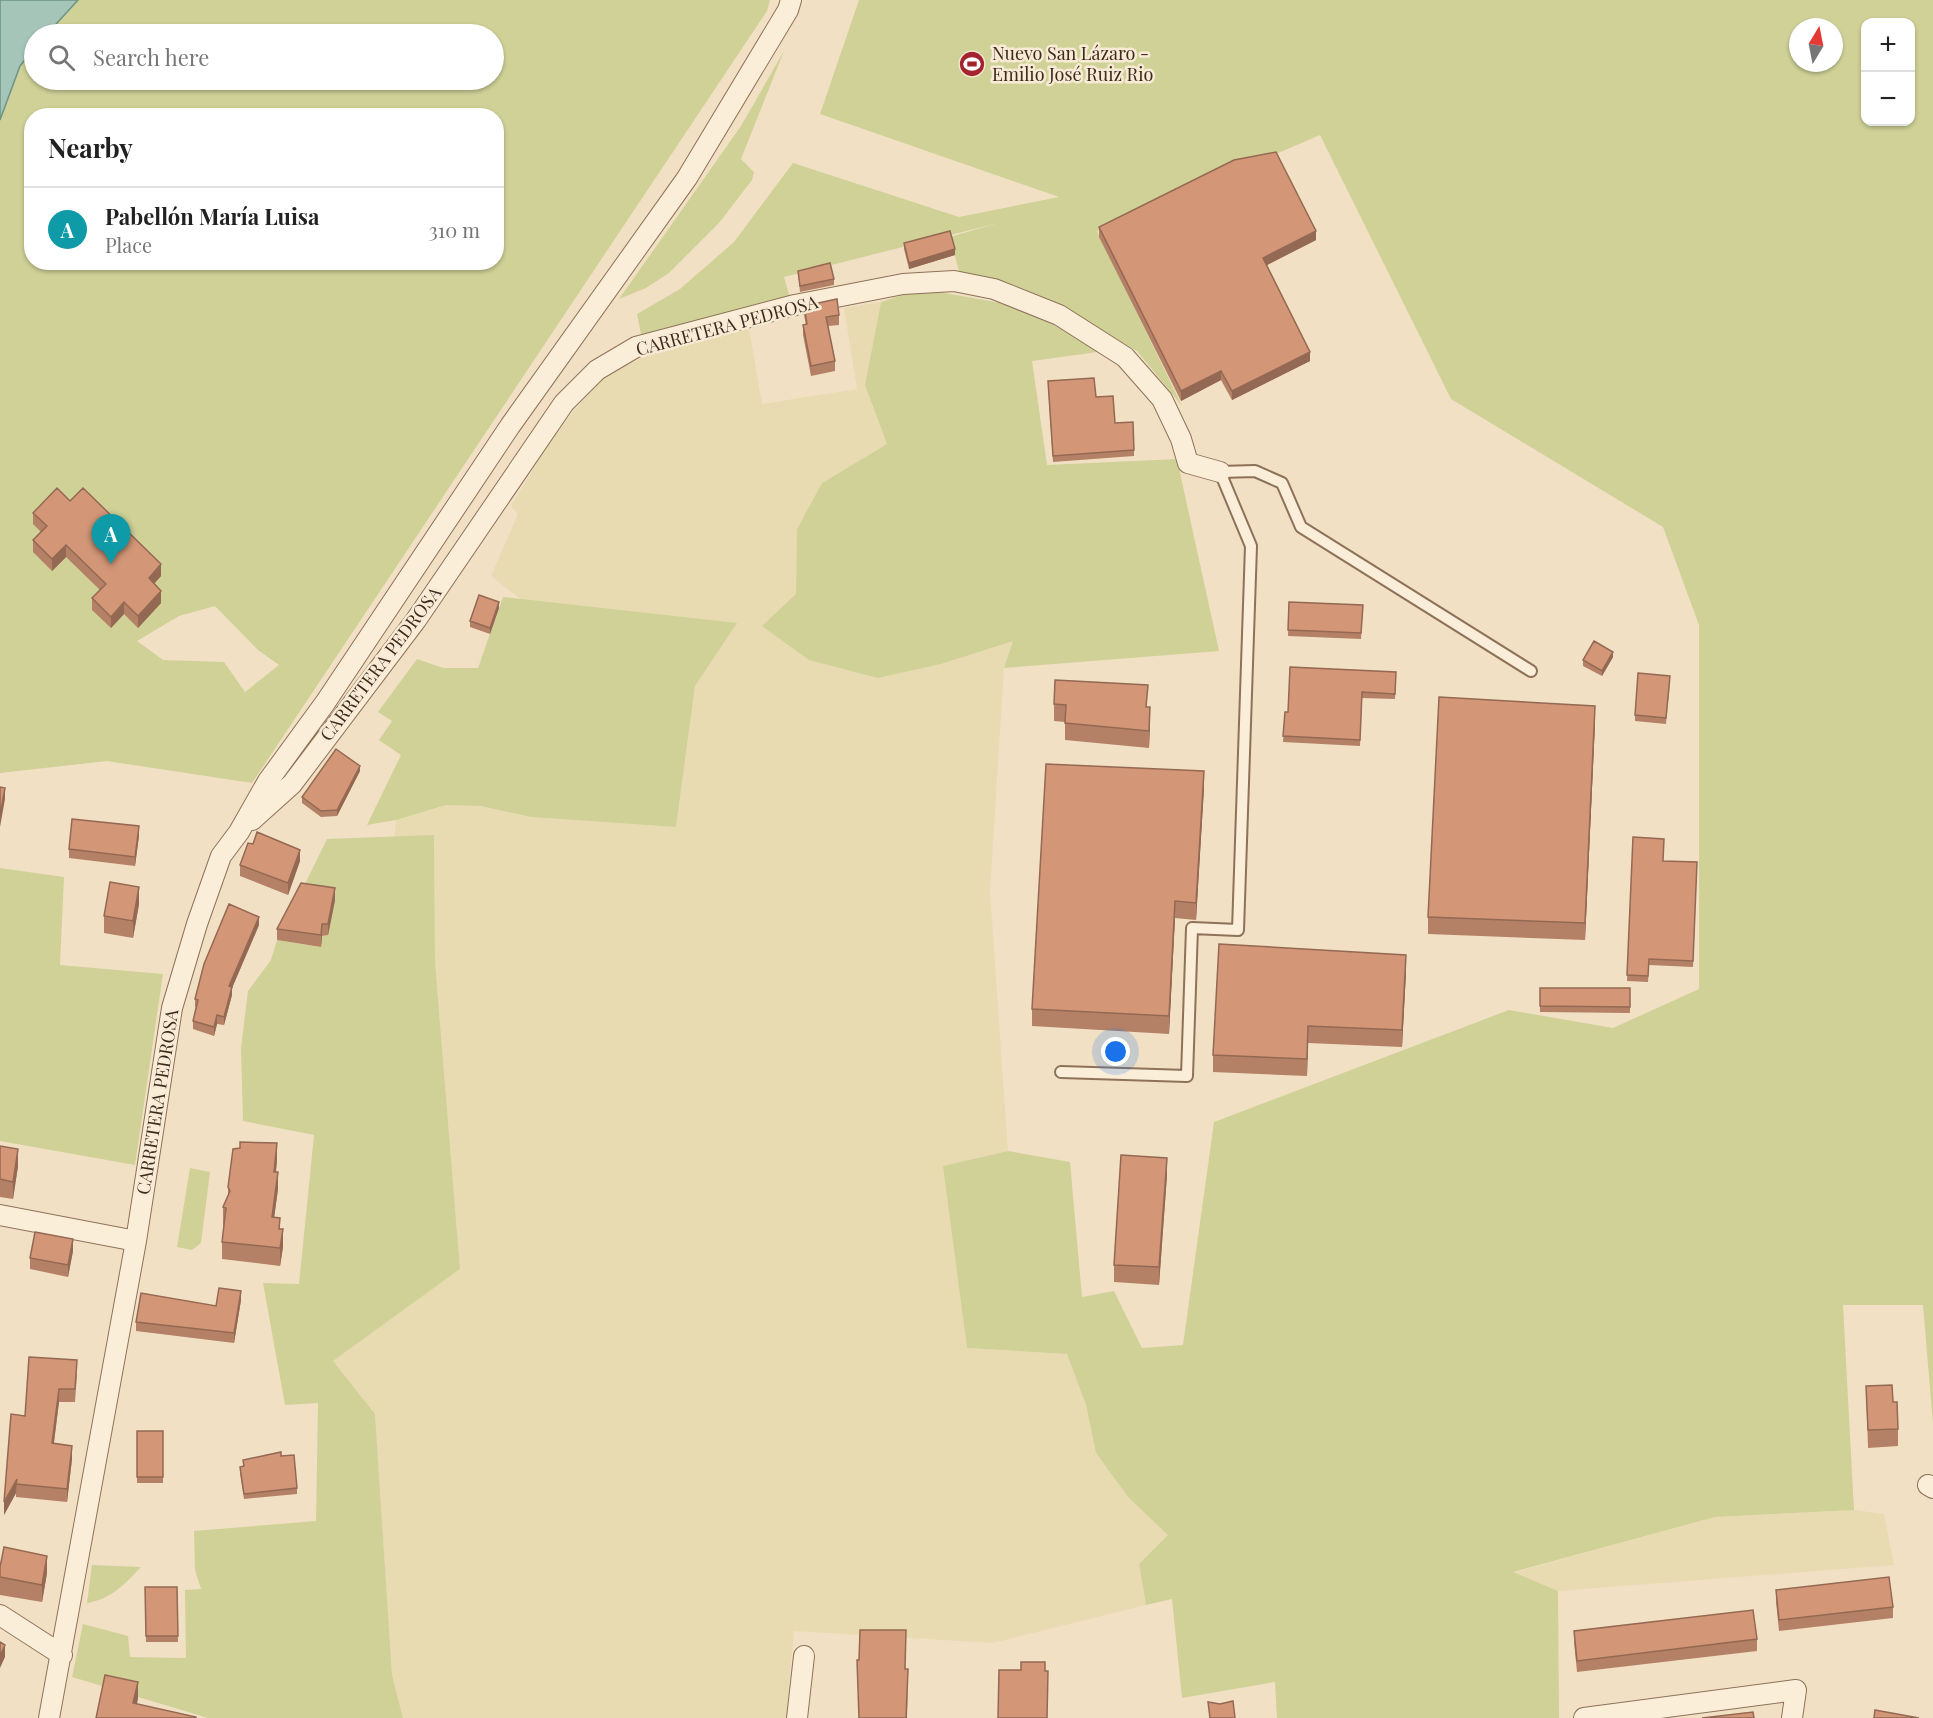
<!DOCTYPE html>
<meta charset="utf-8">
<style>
body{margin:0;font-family:"Playfair Display",serif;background:#f6f6f6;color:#222}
.controls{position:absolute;right:18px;top:18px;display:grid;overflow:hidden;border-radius:12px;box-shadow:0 2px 4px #0004}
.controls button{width:54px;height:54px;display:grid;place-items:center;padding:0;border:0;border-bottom:2px solid #e0e0e0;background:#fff;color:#222;font:30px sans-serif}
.compass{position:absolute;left:1789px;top:18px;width:54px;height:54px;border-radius:50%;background:#fff;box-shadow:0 2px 4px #0004;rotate:10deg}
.you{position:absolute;left:1116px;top:1052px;width:21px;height:21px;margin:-15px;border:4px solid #fff;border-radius:50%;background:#1a73e8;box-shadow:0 0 0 9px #1a73e833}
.badge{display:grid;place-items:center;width:39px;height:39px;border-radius:50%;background:#ea580c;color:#fff;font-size:20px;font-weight:700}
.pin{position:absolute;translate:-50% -50px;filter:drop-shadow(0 2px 3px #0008)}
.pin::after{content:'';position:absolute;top:32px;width:21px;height:18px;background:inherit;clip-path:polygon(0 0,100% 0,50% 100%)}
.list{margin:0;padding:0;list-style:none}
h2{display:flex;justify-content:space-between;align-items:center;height:78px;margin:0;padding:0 24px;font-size:26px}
h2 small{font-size:20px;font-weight:400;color:#767676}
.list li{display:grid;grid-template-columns:39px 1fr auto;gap:18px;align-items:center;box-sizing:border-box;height:84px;padding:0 24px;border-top:2px solid #e0e0e0}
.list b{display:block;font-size:22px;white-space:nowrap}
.list p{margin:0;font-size:20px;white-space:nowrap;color:#767676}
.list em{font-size:20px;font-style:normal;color:#767676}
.icon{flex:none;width:33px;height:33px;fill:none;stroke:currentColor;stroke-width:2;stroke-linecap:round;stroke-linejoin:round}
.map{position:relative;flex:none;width:1933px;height:1718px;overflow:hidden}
.search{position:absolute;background:#fff;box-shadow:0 2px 4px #0004;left:24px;top:24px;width:480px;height:66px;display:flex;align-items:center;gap:15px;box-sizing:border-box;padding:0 21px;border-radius:33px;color:#767676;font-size:22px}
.panel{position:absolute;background:#fff;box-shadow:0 2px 4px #0004;left:24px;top:108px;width:480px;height:162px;border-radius:24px}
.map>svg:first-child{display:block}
</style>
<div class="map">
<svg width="1933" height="1718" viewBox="0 0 1933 1718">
<rect width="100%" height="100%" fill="#f2e0c4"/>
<path fill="#e8dbb1" d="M 881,302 L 865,385 L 887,444 L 822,483 L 797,529 L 796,594 L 878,678 L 941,664 L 1014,640 L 1004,668 L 990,891 L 1008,1151 L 944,1166 L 967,1348 L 1067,1354 L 1086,1405 L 1096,1453 L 1128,1497 L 1169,1535 L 1139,1564 L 1146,1605 L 993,1643 L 794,1631 L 786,1718 L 403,1718 L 392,1675 L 375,1414 L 333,1361 L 460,1269 L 435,962 L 434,836 L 394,837 L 396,820 L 446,805 L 481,806 L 531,817 L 676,827 L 695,686 L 522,600 L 491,576 L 518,514 L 511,506 L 553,436 L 607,372 L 647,356 L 749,328 L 762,404 L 857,389 L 844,308 Z
M 1854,1510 L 1884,1514 L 1894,1565 L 1558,1591 L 1512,1573 L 1715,1517 Z"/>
<path fill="#cfd197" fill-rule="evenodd" d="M 78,0 L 770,0 L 767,11 L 252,783 L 107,761 L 0,773 L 0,120 L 20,65 L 34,49 L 34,80 L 494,80 L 494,34 L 47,34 ZM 32,116 L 496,116 L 496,262 L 32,262 ZM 215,606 L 258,650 L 279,665 L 245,692 L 224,662 L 163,660 L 137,641 L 179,616 Z
M 859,0 L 1933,0 L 1933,1424 L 1923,1305 L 1843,1305 L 1854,1510 L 1715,1517 L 1513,1572 L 1558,1591 L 1559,1718 L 1277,1718 L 1275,1682 L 1182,1698 L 1172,1599 L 1146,1605 L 1139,1564 L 1168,1535 L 1128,1497 L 1096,1453 L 1086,1405 L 1067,1354 L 967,1348 L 943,1166 L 1008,1151 L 1070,1162 L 1082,1297 L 1114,1291 L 1142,1348 L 1183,1345 L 1214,1122 L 1509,1010 L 1613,1028 L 1699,989 L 1699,625 L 1663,527 L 1451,399 L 1320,135 L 1097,231 L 1182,406 L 1137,351 L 1093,325 L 960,275 L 950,237 L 998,223 L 784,277 L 791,302 L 642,339 L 637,314 L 680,289 L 734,242 L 793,163 L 959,217 L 1059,197 L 820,114 ZM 1866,22 L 1910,22 L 1910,122 L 1866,122 ZM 1798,27 L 1834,27 L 1834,63 L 1798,63 Z
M 784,51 L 741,159 L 754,172 L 752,180 L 719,223 L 669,273 L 646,288 L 619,299 L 741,126 Z
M 922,289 L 1024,307 L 1105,351 L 1032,361 L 1047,465 L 1177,459 L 1219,651 L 1004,668 L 1013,641 L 941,664 L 878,678 L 809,660 L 762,626 L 796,594 L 797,529 L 822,483 L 887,444 L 865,385 L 881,302 Z
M 503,597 L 737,623 L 695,686 L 676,827 L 531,817 L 481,806 L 446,805 L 396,820 L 367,825 L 401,755 L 379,740 L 392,721 L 378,712 L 417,659 L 443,668 L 478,668 Z
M 434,835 L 435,962 L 460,1269 L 333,1361 L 375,1414 L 392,1675 L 403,1718 L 208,1718 L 72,1677 L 83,1624 L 128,1636 L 130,1657 L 186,1658 L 185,1590 L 201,1589 L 195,1570 L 194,1531 L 316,1521 L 318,1403 L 285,1405 L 263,1283 L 299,1284 L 314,1135 L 243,1121 L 241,1048 L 248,991 L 271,960 L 277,940 L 320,947 L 322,936 L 328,935 L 305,884 L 327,839 Z
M 0,868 L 64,877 L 60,965 L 163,974 L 135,1165 L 0,1141 Z
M 190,1168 L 210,1172 L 201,1243 L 192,1250 L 177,1247 Z
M 92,1565 L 141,1567 C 124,1585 111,1599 87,1603 Z"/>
<path fill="#a6c5b9" stroke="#6c9487" stroke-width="1.5" d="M 0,0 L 78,0 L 47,34 L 34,34 L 34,49 L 20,66 L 0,120 Z"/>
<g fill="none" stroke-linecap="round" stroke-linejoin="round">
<g stroke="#8e7159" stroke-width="14">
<path id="lane" d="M 1061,1072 L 1187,1076 L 1192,928 L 1238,930 L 1251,546 L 1220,472 L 1255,471 L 1282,483 L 1301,527 L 1531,671"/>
</g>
<g stroke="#8e7159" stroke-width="22">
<path id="street" d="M 252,820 L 292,784 L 416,620 L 564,403 L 597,370 L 636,347 L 795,305 L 903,284 L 954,281 L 994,289 L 1059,315 L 1125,357 L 1162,399 L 1181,439 L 1188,463 L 1220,472
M 0,1215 L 136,1241
M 1928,1485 L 1933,1488
M 0,1615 L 62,1655
M 49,1718 L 136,1241 L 172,1008 L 197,924 L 221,856 L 239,832 L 268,781 L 325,703 L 510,426 L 687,178 L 788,10 L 791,0
M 797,1718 L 804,1656
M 1584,1718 L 1796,1690 L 1792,1718"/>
</g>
<use href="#lane" stroke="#fbeed9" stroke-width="10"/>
<use href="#street" stroke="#fbeed9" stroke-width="20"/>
</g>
<path fill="#b58166" d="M 1099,227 L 1316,240 L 1267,265 L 1310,361 L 1232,400 L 1221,380 L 1181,401 L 1099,237 Z
M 904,243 L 955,255 L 909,269 L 904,249 Z
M 798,271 L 834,279 L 834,285 L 800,292 Z
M 804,306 L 839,315 L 839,325 L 828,326 L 835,361 L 835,371 L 811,376 L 803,335 L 803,325 L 806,325 L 804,315 Z
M 1048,387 L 1096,397 L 1115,423 L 1134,450 L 1134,456 L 1053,462 Z
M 70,501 L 161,576 L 154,584 L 161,603 L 138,628 L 124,614 L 111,628 L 92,610 L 92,598 L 100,590 L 66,557 L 52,571 L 33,552 L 33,540 L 41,532 L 33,524 L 33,513 Z
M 1289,602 L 1363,605 L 1361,639 L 1288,636 Z
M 499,608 L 490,634 L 470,627 L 470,621 Z
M 1613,657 L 1602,676 L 1583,666 L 1583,660 Z
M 1396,672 L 1395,699 L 1362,698 L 1360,746 L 1283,742 L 1285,712 L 1288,712 Z
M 1670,682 L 1666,724 L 1635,721 L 1635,715 Z
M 1054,704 L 1147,707 L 1150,724 L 1149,748 L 1065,740 L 1065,722 L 1054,721 Z
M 1595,723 L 1585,940 L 1428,934 L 1428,917 Z
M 360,771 L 337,816 L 321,817 L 302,803 L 302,797 Z
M 1204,788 L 1196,920 L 1175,918 L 1169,1034 L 1032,1026 L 1032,1009 Z
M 139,836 L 135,866 L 69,858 L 69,849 Z
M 1633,837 L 1663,861 L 1697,862 L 1693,967 L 1649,965 L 1648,982 L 1627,981 Z
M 300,861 L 288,895 L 240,876 L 240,865 Z
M 335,900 L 328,935 L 322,936 L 321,947 L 277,940 L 277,929 Z
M 139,904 L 133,938 L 104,933 L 104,916 Z
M 259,925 L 232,988 L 232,995 L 224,1025 L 217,1024 L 214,1036 L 193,1029 L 193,1021 L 196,1007 L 195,1007 L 195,999 Z
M 1406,972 L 1402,1047 L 1308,1043 L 1307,1076 L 1213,1072 L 1213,1055 Z
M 1540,988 L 1630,988 L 1630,1013 L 1540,1012 Z
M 0,1146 L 18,1166 L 13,1199 L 0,1197 Z
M 277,1160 L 276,1172 L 278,1189 L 274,1217 L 280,1229 L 283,1247 L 280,1266 L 222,1259 L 222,1242 L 224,1225 L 223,1225 L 223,1207 L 228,1195 L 228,1187 Z
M 1167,1175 L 1159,1285 L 1114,1282 L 1114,1265 Z
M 73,1251 L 68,1277 L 30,1269 L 30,1258 Z
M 241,1300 L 234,1343 L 136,1331 L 136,1322 Z
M 77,1373 L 75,1402 L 59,1402 L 54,1443 L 72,1459 L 67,1502 L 16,1497 L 16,1493 L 4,1515 L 25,1416 Z
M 1866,1386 L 1893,1402 L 1898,1429 L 1898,1446 L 1868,1448 Z
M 137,1431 L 163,1431 L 163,1483 L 137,1483 Z
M 281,1456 L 297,1488 L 297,1494 L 244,1499 L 240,1473 L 240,1467 L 243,1466 L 243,1460 Z
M 0,1567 L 47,1573 L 42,1602 L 0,1595 Z
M 145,1587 L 177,1587 L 178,1642 L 146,1642 Z
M 1776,1590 L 1893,1607 L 1893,1618 L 1779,1631 L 1776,1602 Z
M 1574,1631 L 1757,1639 L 1757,1651 L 1577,1672 L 1574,1642 Z"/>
<path fill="#946953" d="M 1316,231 L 1316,240 L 1263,267 L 1263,258 Z
M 955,249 L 955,255 L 909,269 L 909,263 Z
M 1310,352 L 1310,361 L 1232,400 L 1232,391 Z
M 1221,371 L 1221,380 L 1181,401 L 1181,391 Z
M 66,545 L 66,557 L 52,571 L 52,559 Z
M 161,564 L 161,576 L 149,589 L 149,578 Z
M 161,591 L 161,603 L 138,628 L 138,616 Z
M 124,602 L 124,614 L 111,628 L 111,617 Z
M 499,602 L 499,608 L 490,634 L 490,628 Z
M 1613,652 L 1613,657 L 1602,676 L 1602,671 Z
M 1595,706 L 1595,723 L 1585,940 L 1585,923 Z
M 1150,707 L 1150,724 L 1149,748 L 1149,731 Z
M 360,766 L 360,771 L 337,816 L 337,810 Z
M 1204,771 L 1204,788 L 1196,920 L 1196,903 Z
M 5,788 L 5,799 L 0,827 L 0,815 Z
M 139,826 L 139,836 L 135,866 L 135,857 Z
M 300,850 L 300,861 L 288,895 L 288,883 Z
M 139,887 L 139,904 L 133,938 L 133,921 Z
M 335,888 L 335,900 L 328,935 L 328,924 Z
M 1175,901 L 1175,918 L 1169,1034 L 1169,1016 Z
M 259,917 L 259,925 L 232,988 L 232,995 L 224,1025 L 224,1017 L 229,986 Z
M 322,924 L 322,936 L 321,947 L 321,935 Z
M 1406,955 L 1406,972 L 1402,1047 L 1402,1030 Z
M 217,1015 L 217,1024 L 214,1036 L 214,1027 Z
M 1308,1026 L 1308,1043 L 1307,1076 L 1307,1059 Z
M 277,1143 L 277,1160 L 274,1189 L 274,1172 Z
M 18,1149 L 18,1166 L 13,1199 L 13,1182 Z
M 1167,1158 L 1167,1175 L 1159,1285 L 1159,1267 Z
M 278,1172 L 278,1189 L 272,1234 L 272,1217 Z
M 283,1229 L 283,1247 L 280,1266 L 280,1248 Z
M 73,1239 L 73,1251 L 68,1277 L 68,1265 Z
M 241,1291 L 241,1300 L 234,1343 L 234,1333 Z
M 59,1389 L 59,1402 L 52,1456 L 52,1443 Z
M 72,1446 L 72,1459 L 67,1502 L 67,1489 Z
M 17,1479 L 16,1493 L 4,1515 L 4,1502 Z
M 47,1556 L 47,1573 L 42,1602 L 42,1585 Z
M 5,1645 L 5,1657 L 0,1668 L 0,1656 Z
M 908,1669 L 907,1718 L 906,1718 Z
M 138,1682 L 138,1699 L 134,1718 L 133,1703 Z"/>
<path fill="#d39677" stroke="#946953" stroke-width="1.5" d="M 1276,152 L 1316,231 L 1263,258 L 1310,352 L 1232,391 L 1221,371 L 1181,391 L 1099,227 L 1234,160 Z
M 950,231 L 955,249 L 909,263 L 904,243 Z
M 830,263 L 834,279 L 800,286 L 798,271 Z
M 837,299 L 839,315 L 826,317 L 835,361 L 811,366 L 803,325 L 807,324 L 804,306 Z
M 1094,378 L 1096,397 L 1113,396 L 1115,423 L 1133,422 L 1134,450 L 1053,456 L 1048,381 Z
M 57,488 L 70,501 L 83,488 L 161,564 L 149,578 L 161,591 L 138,616 L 124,602 L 111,617 L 92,598 L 106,584 L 66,545 L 52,559 L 33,540 L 47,526 L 33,513 Z
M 479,595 L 499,602 L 490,628 L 470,621 Z
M 1289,602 L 1363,605 L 1361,633 L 1288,630 Z
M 1594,641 L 1613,652 L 1602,671 L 1583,660 Z
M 1290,667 L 1396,672 L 1395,694 L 1362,692 L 1360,740 L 1283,736 L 1285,712 L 1288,712 Z
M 1638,673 L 1670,676 L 1666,718 L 1635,715 Z
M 1055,680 L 1148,685 L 1146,707 L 1150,707 L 1149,731 L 1065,723 L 1066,705 L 1054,704 Z
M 1439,697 L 1595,706 L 1585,923 L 1428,917 Z
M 336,749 L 360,766 L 337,810 L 321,811 L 302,797 Z
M 1046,764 L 1204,771 L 1196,903 L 1175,901 L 1169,1016 L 1032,1009 Z
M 0,787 L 5,788 L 0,815 Z
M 72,819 L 139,826 L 135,857 L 69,849 Z
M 257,832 L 300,850 L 288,883 L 240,865 L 248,843 L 253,844 Z
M 1633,837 L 1664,839 L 1663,861 L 1697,862 L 1693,961 L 1649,959 L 1648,976 L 1627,975 Z
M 110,882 L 139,887 L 133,921 L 104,916 Z
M 301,883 L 335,888 L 328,924 L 322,924 L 321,935 L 277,929 Z
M 229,904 L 259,917 L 229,986 L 232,987 L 224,1017 L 217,1015 L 214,1027 L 193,1021 L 198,1000 L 195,999 L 204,964 Z
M 1219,944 L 1406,955 L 1402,1030 L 1308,1026 L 1307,1059 L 1213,1055 Z
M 1540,988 L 1630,988 L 1630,1007 L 1540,1006 Z
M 240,1142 L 277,1143 L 274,1172 L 278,1172 L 272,1217 L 280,1218 L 279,1229 L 283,1229 L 280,1248 L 222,1242 L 226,1208 L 223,1207 L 230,1191 L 228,1187 L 233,1149 L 240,1148 Z
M 0,1146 L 18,1149 L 13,1182 L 0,1179 Z
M 1121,1155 L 1167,1158 L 1159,1267 L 1114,1265 Z
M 35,1232 L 73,1239 L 68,1265 L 30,1258 Z
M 219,1288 L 241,1291 L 234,1333 L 136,1322 L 141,1293 L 216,1306 Z
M 29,1357 L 77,1360 L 75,1389 L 59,1389 L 52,1443 L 72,1446 L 67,1489 L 16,1484 L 17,1479 L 4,1502 L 11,1414 L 25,1416 Z
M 1892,1385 L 1893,1402 L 1897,1402 L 1898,1429 L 1868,1430 L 1866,1386 Z
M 137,1431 L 163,1431 L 163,1477 L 137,1477 Z
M 281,1452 L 281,1456 L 294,1455 L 297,1488 L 244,1494 L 240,1467 L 244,1466 L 243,1460 Z
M 4,1547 L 47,1556 L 42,1585 L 0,1577 L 0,1567 Z
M 1889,1577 L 1893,1607 L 1779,1620 L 1776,1590 Z
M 145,1587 L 177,1587 L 178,1636 L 146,1636 Z
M 1753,1610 L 1757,1639 L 1577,1661 L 1574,1631 Z
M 860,1630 L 906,1630 L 905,1669 L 908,1669 L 906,1718 L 859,1718 L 857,1660 L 859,1660 Z
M 0,1642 L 5,1645 L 0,1656 Z
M 1021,1662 L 1045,1662 L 1045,1671 L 1048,1671 L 1047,1718 L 998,1718 L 999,1670 L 1021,1670 Z
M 105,1675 L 138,1682 L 133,1703 L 196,1717 L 196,1718 L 96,1718 Z
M 1233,1701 L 1235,1718 L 1210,1718 L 1208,1702 L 1220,1704 Z
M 1875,1710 L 1919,1718 L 1874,1718 Z
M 1753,1712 L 1754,1718 L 1702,1718 Z"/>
<defs>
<g id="stadium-disc" transform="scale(1.35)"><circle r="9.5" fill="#a3232f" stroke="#f8ebd5"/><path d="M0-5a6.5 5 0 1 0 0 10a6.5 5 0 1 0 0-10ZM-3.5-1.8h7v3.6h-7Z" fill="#fff"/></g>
</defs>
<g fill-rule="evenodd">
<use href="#stadium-disc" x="972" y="64"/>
</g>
<g text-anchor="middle" stroke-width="5" stroke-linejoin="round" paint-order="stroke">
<g font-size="18" fill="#3d2a1e" stroke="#f8ebd5" text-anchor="start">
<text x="992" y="60">Nuevo San Lázaro -<tspan x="992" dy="21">Emilio José Ruiz Rio</tspan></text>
</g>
<g font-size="18" fill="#3d2a1e" stroke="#f8ebd5">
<text transform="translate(727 326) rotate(-15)" y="6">CARRETERA PEDROSA</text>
<text transform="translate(381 664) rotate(-53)" y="6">CARRETERA PEDROSA</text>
<text transform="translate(158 1102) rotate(-81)" y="6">CARRETERA PEDROSA</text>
</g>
</g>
</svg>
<div class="controls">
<button>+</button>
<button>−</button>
</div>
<svg class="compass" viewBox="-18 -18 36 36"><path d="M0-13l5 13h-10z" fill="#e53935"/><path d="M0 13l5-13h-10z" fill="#767676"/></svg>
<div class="you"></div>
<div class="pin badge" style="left:111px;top:564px;background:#0f9aa8">A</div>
<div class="search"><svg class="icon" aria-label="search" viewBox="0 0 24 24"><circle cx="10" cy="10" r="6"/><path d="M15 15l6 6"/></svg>Search here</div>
<section class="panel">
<h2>Nearby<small></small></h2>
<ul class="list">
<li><span class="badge" style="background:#0f9aa8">A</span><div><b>Pabellón María Luisa</b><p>Place</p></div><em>310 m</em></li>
</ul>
</section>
</div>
